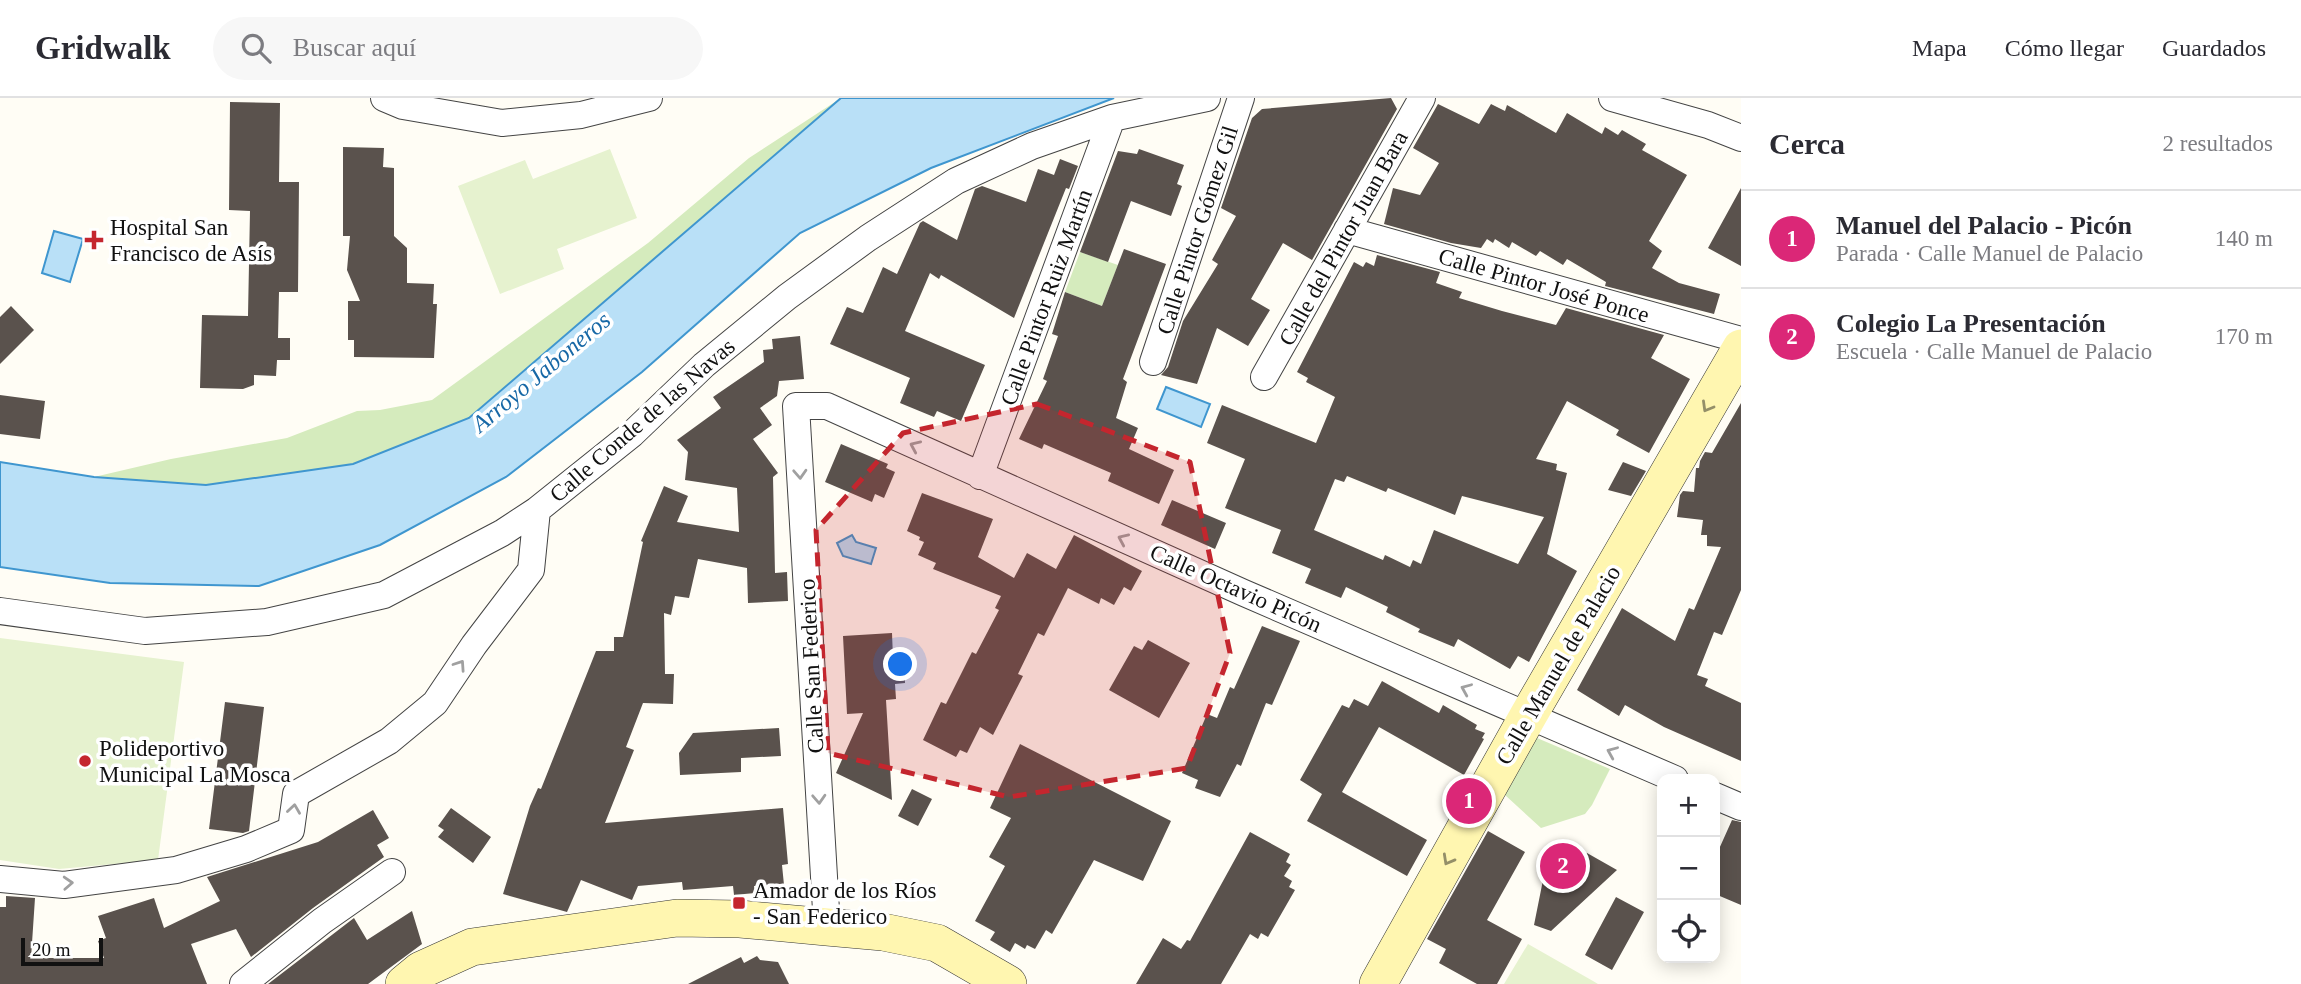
<!DOCTYPE html>
<html lang="es">
<meta charset="utf-8">
<style>
body{margin:0;font-family:"Times New Roman",serif;background:#f7f7f7;color:#2b2b33}
.controls{position:absolute;right:21px;bottom:21px;display:grid;overflow:hidden;border-radius:14px;box-shadow:0 4px 18px #0003}
.controls button{width:63px;height:63px;display:grid;place-items:center;padding:0;border:0;border-bottom:2px solid #e1e1e2;background:#fff;color:#2b2b33;font:35px sans-serif}
.scale{position:absolute;left:21px;bottom:18px;width:82px;box-sizing:border-box;padding-left:7px;border:4px solid #111;border-top:0;font-size:19px;line-height:24px;white-space:nowrap;color:#111;-webkit-text-stroke:5px #fff;paint-order:stroke}
.you{position:absolute;left:901px;top:567px;width:24px;height:24px;margin:-18px;border:5px solid #fff;border-radius:50%;background:#1a73e8;box-shadow:0 0 0 10px #1a73e833}
.badge{display:grid;place-items:center;width:46px;height:46px;border-radius:50%;background:#db2777;color:#fff;font-size:23px;font-weight:700}
.pin{position:absolute;translate:-50% -50%;border:4px solid #fff;box-shadow:0 2px 7px #0006}
.list{margin:0;padding:0;list-style:none}
h2{display:flex;justify-content:space-between;align-items:center;height:91px;margin:0;padding:0 28px;font-size:30px}
h2 small{font-size:23px;font-weight:400;color:#7c7c81}
.list li{display:grid;grid-template-columns:46px 1fr auto;gap:21px;align-items:center;box-sizing:border-box;height:98px;padding:0 28px;border-top:2px solid #e1e1e2}
.list b{display:block;font-size:26px;white-space:nowrap}
.list p{margin:0;font-size:23px;white-space:nowrap;color:#7c7c81}
.list em{font-size:23px;font-style:normal;color:#7c7c81}
.icon{flex:none;width:38px;height:38px;fill:none;stroke:currentColor;stroke-width:2;stroke-linecap:round;stroke-linejoin:round}
.map{position:relative;flex:none;width:1741px;height:886px;overflow:hidden}
header{display:flex;align-items:center;gap:42px;box-sizing:border-box;height:98px;padding:0 35px;background:#fff;border-bottom:2px solid #e1e1e2}
header strong{font-size:33px}
nav{display:flex;gap:38px;margin-inline-start:auto;font-size:24px}
.search{width:490px;height:63px;background:#f7f7f7;display:flex;align-items:center;gap:18px;box-sizing:border-box;padding:0 24px;border-radius:38px;color:#7c7c81;font-size:26px}
main{display:flex}
aside{flex:1;background:#fff}
.map>svg:first-child{display:block}
</style>
<header>
<strong>Gridwalk</strong>
<div class="search"><svg class="icon" aria-label="search" viewBox="0 0 24 24"><circle cx="10" cy="10" r="6"/><path d="M15 15l6 6"/></svg>Buscar aquí</div>
<nav><a>Mapa</a><a>Cómo llegar</a><a>Guardados</a></nav>
</header>
<main>
<div class="map">
<svg width="1741" height="886" viewBox="0 0 1741 886">
<rect width="100%" height="100%" fill="#fffdf5"/>
<path fill="#d5ebbd" d="M 841,0 L 469,320 L 353,366 L 206,387 L 94,379 L 171,361 L 287,340 L 357,313 L 380,312 L 432,302 L 648,145 L 749,60 Z
M 1080,154 L 1118,167 L 1102,208 L 1065,194 Z
M 1537,640 L 1610,671 L 1592,707 L 1585,716 L 1541,730 L 1505,697 Z"/>
<path fill="#e6f2cf" d="M 610,51 L 637,120 L 557,151 L 564,171 L 500,196 L 458,88 L 525,62 L 533,81 Z
M 0,540 L 184,564 L 158,762 L 59,771 L 0,762 Z
M 1528,846 L 1593,883 L 1598,886 L 1504,886 Z"/>
<path fill="#b9e0f7" stroke="#3f96cf" stroke-width="2" d="M 841,0 L 1114,0 L 931,70 L 800,135 L 642,274 L 506,379 L 380,447 L 259,488 L 110,485 L 0,469 L 0,364 L 94,379 L 206,387 L 353,366 L 469,320 Z
M 54,133 L 83,141 L 70,184 L 42,175 Z
M 1166,289 L 1210,306 L 1201,329 L 1157,311 Z
M 852,437 L 856,444 L 876,450 L 871,466 L 843,458 L 837,445 Z"/>
<path fill="#5a524d" fill-rule="evenodd" d="M 1391,0 L 1397,11 L 1312,162 L 1283,145 L 1251,201 L 1270,212 L 1248,248 L 1217,230 L 1197,286 L 1161,277 L 1168,269 L 1183,223 L 1218,166 L 1212,162 L 1236,118 L 1221,110 L 1252,20 L 1262,11 Z
M 230,4 L 280,5 L 279,84 L 299,84 L 298,194 L 279,194 L 278,240 L 290,240 L 290,262 L 277,262 L 276,278 L 254,277 L 254,287 L 243,291 L 200,290 L 202,217 L 248,218 L 250,113 L 229,112 Z
M 1438,6 L 1479,26 L 1491,6 L 1505,13 L 1507,7 L 1556,35 L 1567,15 L 1602,36 L 1605,29 L 1618,37 L 1622,32 L 1646,46 L 1642,52 L 1687,77 L 1649,143 L 1662,153 L 1652,170 L 1679,185 L 1720,196 L 1714,216 L 1605,188 L 1606,184 L 1567,161 L 1563,167 L 1540,153 L 1536,158 L 1512,144 L 1509,150 L 1495,141 L 1493,145 L 1487,141 L 1481,150 L 1451,145 L 1384,126 L 1393,90 L 1420,97 L 1439,65 L 1413,50 Z
M 343,49 L 384,50 L 383,69 L 394,70 L 394,138 L 407,150 L 407,185 L 434,186 L 433,206 L 437,206 L 434,260 L 354,259 L 354,242 L 348,242 L 348,203 L 360,203 L 347,172 L 350,138 L 343,138 Z
M 1139,51 L 1184,67 L 1177,86 L 1182,88 L 1171,118 L 1131,103 L 1108,164 L 1080,154 L 1118,53 L 1137,56 Z
M 1060,61 L 1078,68 L 1069,91 L 1066,90 L 1014,220 L 941,177 L 939,181 L 930,175 L 905,233 L 985,267 L 961,323 L 937,313 L 934,319 L 900,305 L 910,280 L 830,246 L 847,209 L 863,215 L 883,169 L 897,176 L 920,125 L 923,123 L 957,142 L 975,91 L 982,88 L 1026,104 L 1038,71 L 1054,77 Z
M 1741,90 L 1741,168 L 1708,150 Z
M 1124,151 L 1166,166 L 1123,281 L 1127,284 L 1116,320 L 1138,330 L 1129,351 L 1174,372 L 1159,406 L 1108,383 L 1111,375 L 1044,346 L 1042,351 L 1019,341 L 1047,283 L 1043,281 L 1058,238 L 1052,236 L 1065,194 L 1102,208 Z
M 1377,157 L 1440,174 L 1436,185 L 1462,194 L 1459,200 L 1502,213 L 1556,227 L 1566,210 L 1664,237 L 1651,260 L 1690,281 L 1649,355 L 1616,337 L 1619,332 L 1567,303 L 1536,361 L 1557,366 L 1556,372 L 1567,375 L 1547,456 L 1577,473 L 1529,564 L 1518,558 L 1510,571 L 1458,541 L 1454,549 L 1418,534 L 1420,531 L 1386,514 L 1388,509 L 1346,489 L 1341,500 L 1305,485 L 1311,471 L 1272,455 L 1281,432 L 1225,410 L 1245,361 L 1207,345 L 1222,307 L 1316,345 L 1335,299 L 1306,284 L 1308,280 L 1297,274 L 1354,164 L 1363,169 L 1366,164 L 1374,168 ZM 1347,378 L 1386,394 L 1388,390 L 1455,417 L 1462,398 L 1544,419 L 1518,466 L 1434,432 L 1421,466 L 1413,462 L 1410,469 L 1385,457 L 1383,462 L 1314,432 L 1335,381 L 1344,384 Z
M 11,208 L 34,232 L 0,266 L 0,219 Z
M 800,238 L 804,281 L 779,283 L 777,298 L 760,310 L 772,327 L 753,341 L 778,375 L 773,379 L 775,475 L 787,474 L 788,503 L 748,505 L 747,470 L 698,461 L 689,500 L 675,498 L 671,517 L 664,515 L 665,576 L 674,576 L 673,606 L 643,605 L 626,649 L 634,652 L 605,725 L 783,710 L 788,766 L 782,767 L 784,787 L 754,788 L 755,795 L 734,797 L 733,788 L 683,792 L 682,784 L 638,788 L 632,802 L 581,782 L 567,814 L 503,796 L 530,708 L 538,690 L 541,691 L 596,553 L 614,553 L 614,539 L 623,539 L 643,444 L 641,443 L 664,388 L 688,398 L 677,424 L 739,434 L 737,390 L 685,382 L 688,354 L 677,342 L 721,310 L 713,299 L 764,264 L 763,252 L 773,251 L 772,241 Z
M 0,297 L 45,303 L 40,341 L 0,336 Z
M 1741,305 L 1741,492 L 1722,537 L 1714,534 L 1697,577 L 1708,581 L 1705,588 L 1741,605 L 1741,663 L 1664,629 L 1625,607 L 1619,618 L 1577,592 L 1622,510 L 1675,543 L 1689,510 L 1694,512 L 1721,449 L 1707,448 L 1707,437 L 1701,437 L 1703,422 L 1677,419 L 1680,397 L 1683,393 L 1694,394 L 1696,370 L 1699,370 L 1700,363 L 1705,354 L 1712,355 Z
M 841,346 L 888,366 L 886,370 L 895,374 L 884,400 L 875,396 L 872,404 L 825,384 Z
M 1623,364 L 1646,373 L 1631,398 L 1608,392 Z
M 922,395 L 993,421 L 978,459 L 1014,480 L 1027,455 L 1056,471 L 1074,437 L 1142,473 L 1131,493 L 1124,489 L 1114,507 L 1101,500 L 1099,506 L 1068,490 L 1044,538 L 1038,535 L 1018,576 L 1023,578 L 993,637 L 980,629 L 967,655 L 960,652 L 956,659 L 923,642 L 941,604 L 946,606 L 972,554 L 976,556 L 999,512 L 995,510 L 1001,498 L 933,471 L 936,465 L 918,457 L 924,444 L 919,442 L 920,439 L 907,433 Z
M 1172,402 L 1226,425 L 1215,451 L 1161,427 Z
M 1262,528 L 1300,543 L 1272,607 L 1266,605 L 1241,668 L 1237,666 L 1220,699 L 1195,690 L 1198,682 L 1182,675 L 1207,616 L 1217,620 L 1230,589 L 1234,591 Z
M 892,535 L 893,560 L 904,559 L 905,585 L 895,586 L 896,601 L 886,602 L 892,702 L 836,675 L 863,615 L 847,616 L 843,538 Z
M 1148,542 L 1190,565 L 1159,620 L 1109,592 L 1134,548 L 1142,552 Z
M 1382,583 L 1439,615 L 1443,607 L 1477,627 L 1475,631 L 1485,635 L 1482,640 L 1484,641 L 1464,677 L 1379,629 L 1342,694 L 1427,742 L 1407,778 L 1307,723 L 1322,696 L 1300,682 L 1342,607 L 1349,610 L 1354,601 L 1368,608 Z
M 225,604 L 264,609 L 249,733 L 243,735 L 209,731 Z
M 779,630 L 781,658 L 741,660 L 741,674 L 680,677 L 679,655 L 693,635 Z
M 1020,646 L 1171,723 L 1143,783 L 1094,762 L 1052,836 L 1046,832 L 1035,851 L 1027,847 L 1025,851 L 1015,845 L 1010,854 L 990,842 L 995,834 L 975,823 L 1005,768 L 989,759 L 1011,720 L 990,710 Z
M 912,691 L 932,701 L 918,728 L 898,718 Z
M 451,710 L 491,739 L 473,765 L 438,739 L 444,732 L 438,728 Z
M 373,712 L 389,740 L 377,747 L 384,759 L 313,810 L 251,859 L 236,831 L 191,846 L 207,886 L 0,886 L 0,809 L 6,809 L 6,798 L 35,800 L 31,860 L 104,860 L 98,843 L 106,840 L 98,818 L 154,800 L 164,830 L 220,803 L 207,779 L 318,744 Z
M 1732,722 L 1741,724 L 1741,807 L 1715,796 L 1715,760 Z
M 1488,733 L 1525,754 L 1487,822 L 1522,841 L 1497,886 L 1477,886 L 1439,865 L 1446,851 L 1427,841 Z
M 1250,734 L 1290,756 L 1286,764 L 1291,767 L 1284,778 L 1292,783 L 1289,789 L 1295,792 L 1268,839 L 1261,835 L 1258,841 L 1250,836 L 1221,886 L 1136,886 L 1163,840 L 1181,851 L 1187,842 L 1190,843 Z
M 1587,755 L 1617,772 L 1551,833 L 1534,827 L 1546,767 L 1568,767 L 1574,756 L 1583,761 Z
M 1616,799 L 1644,814 L 1612,872 L 1585,857 Z
M 412,813 L 422,846 L 368,886 L 268,886 L 354,820 L 367,842 Z
M 757,858 L 760,862 L 778,864 L 789,886 L 688,886 L 741,859 L 744,865 Z"/>
<g fill="none" stroke-linecap="round" stroke-linejoin="round">
<g stroke="#444" stroke-width="28">
<path id="street" d="M 384,0 L 403,8 L 502,25 L 581,17 L 649,0
M 1612,0 L 1708,27 L 1741,40
M 1347,132 L 1741,242
M 1153,264 L 1241,0
M 1264,279 L 1422,0
M 980,378 L 1112,20
M 0,513 L 145,533 L 267,524 L 384,497 L 502,435 L 537,412 L 632,336 L 704,267 L 787,199 L 868,140 L 956,83 L 1032,48 L 1112,20 L 1207,0
M 1715,698 L 1741,709
M 0,781 L 64,787 L 176,772 L 246,751 L 291,732 L 296,696 L 389,643 L 435,605 L 474,547 L 531,472 L 537,412
M 827,829 L 796,308 L 827,308 L 1244,495 L 1675,681
M 243,886 L 322,823 L 392,774"/>
</g>
<g stroke="#333" stroke-width="38">
<path id="secondary" d="M 404,886 L 421,872 L 472,849 L 677,820 L 740,821 L 827,829 L 883,834 L 937,845 L 1008,886
M 1378,886 L 1528,618 L 1741,250"/>
</g>
<use href="#street" stroke="#fff" stroke-width="26"/>
<use href="#secondary" stroke="#fff6b0" stroke-width="37"/>
</g>
<defs><path id="oneway-chevron" d="M-2-3.5L2.5 0L-2 3.5" fill="none" stroke-width="1.6" stroke-linecap="round" stroke-linejoin="round" transform="scale(1.75)"/></defs>
<g stroke="#948f68">
<use href="#oneway-chevron" transform="translate(1707 309) rotate(120)"/>
<use href="#oneway-chevron" transform="translate(1448 762) rotate(119)"/>
</g>
<g stroke="#a0a0a0">
<use href="#oneway-chevron" transform="translate(915 348) rotate(-156)"/>
<use href="#oneway-chevron" transform="translate(800 376) rotate(87)"/>
<use href="#oneway-chevron" transform="translate(1123 441) rotate(-156)"/>
<use href="#oneway-chevron" transform="translate(460 567) rotate(-56)"/>
<use href="#oneway-chevron" transform="translate(1466 591) rotate(-157)"/>
<use href="#oneway-chevron" transform="translate(1612 654) rotate(-157)"/>
<use href="#oneway-chevron" transform="translate(819 701) rotate(87)"/>
<use href="#oneway-chevron" transform="translate(294 711) rotate(-82)"/>
<use href="#oneway-chevron" transform="translate(68 785) rotate(-3)"/>
</g>
<path fill="#c4262e" fill-opacity="0.2" stroke="#c4262e" stroke-width="5" stroke-dasharray="14 9" stroke-linejoin="round" d="M 1037,306 L 1190,364 L 1230,555 L 1187,670 L 1009,699 L 828,655 L 816,432 L 903,335 Z"/>
<g fill="#c4262e" stroke="#fff" stroke-width="2.5">
<path d="M90.5 131.5h7v7h7v7h-7v7h-7v-7h-7v-7h7z"/>
<circle cx="85" cy="663" r="7"/>
<rect x="732" y="798" width="14" height="14" rx="3.5"/>
</g>
<g text-anchor="middle" stroke-width="7" stroke-linejoin="round" paint-order="stroke">
<g font-size="23" fill="#111" stroke="#fff" text-anchor="start">
<text x="110" y="137">Hospital San<tspan x="110" dy="26">Francisco de Asís</tspan></text>
<text x="99" y="658">Polideportivo<tspan x="99" dy="26">Municipal La Mosca</tspan></text>
<text x="753" y="800">Amador de los Ríos<tspan x="753" dy="26">- San Federico</tspan></text>
</g>
<g font-size="23" fill="#111" stroke="#fff">
<text transform="translate(1197 132) rotate(-72)" y="8">Calle Pintor Gómez Gil</text>
<text transform="translate(1343 140) rotate(-61)" y="8">Calle del Pintor Juan Bara</text>
<text transform="translate(1544 187) rotate(16)" y="8">Calle Pintor José Ponce</text>
<text transform="translate(1046 199) rotate(-70)" y="8">Calle Pintor Ruiz Martín</text>
<text transform="translate(642 322) rotate(-41)" y="8">Calle Conde de las Navas</text>
<text transform="translate(1236 490) rotate(24)" y="8">Calle Octavio Picón</text>
<text transform="translate(1558 567) rotate(-60)" y="8">Calle Manuel de Palacio</text>
<text transform="translate(811 568) rotate(-93)" y="8">Calle San Federico</text>
</g>
<g font-size="24" font-style="italic" fill="#1768a6" stroke="#fff">
<text transform="translate(541 274) rotate(-40)" y="8">Arroyo Jaboneros</text>
</g>
</g>
</svg>
<div class="controls">
<button>+</button>
<button>−</button>
<button><svg class="icon" aria-label="locate" viewBox="0 0 24 24"><circle cx="12" cy="12" r="6"/><path d="M12 2v4M12 18v4M2 12h4M18 12h4"/></svg></button>
</div>
<div class="scale">20 m</div>
<div class="you"></div>
<div class="pin badge" style="left:1469px;top:703px">1</div>
<div class="pin badge" style="left:1563px;top:768px">2</div>
</div>
<aside>
<h2>Cerca<small>2 resultados</small></h2>
<ul class="list">
<li><span class="badge">1</span><div><b>Manuel del Palacio - Picón</b><p>Parada · Calle Manuel de Palacio</p></div><em>140 m</em></li>
<li><span class="badge">2</span><div><b>Colegio La Presentación</b><p>Escuela · Calle Manuel de Palacio</p></div><em>170 m</em></li>
</ul>
</aside>
</main>
